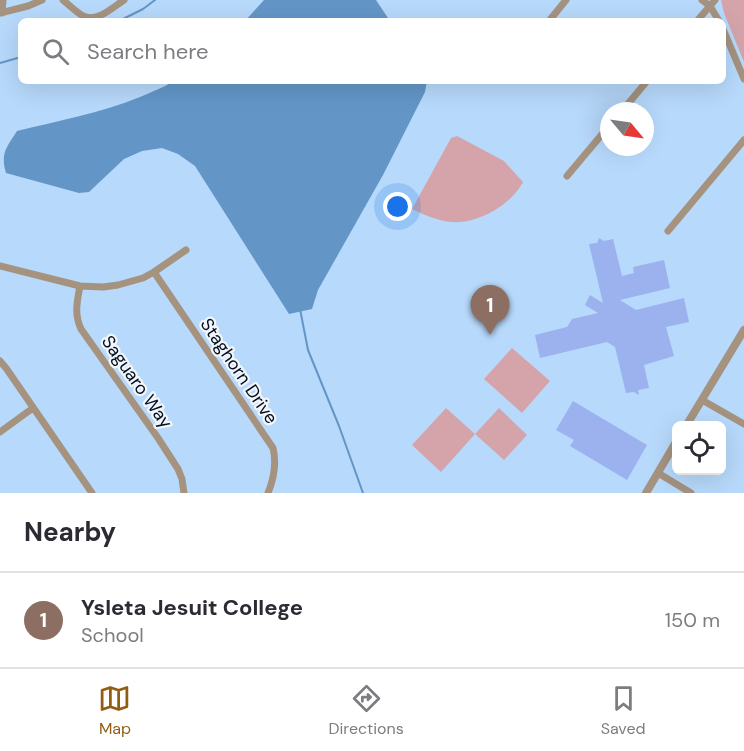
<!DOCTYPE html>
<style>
body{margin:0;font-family:"DM Sans",sans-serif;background:#f2f2f3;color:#2b2b33}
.controls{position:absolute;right:18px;bottom:18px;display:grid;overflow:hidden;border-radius:9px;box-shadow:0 6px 24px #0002}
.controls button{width:54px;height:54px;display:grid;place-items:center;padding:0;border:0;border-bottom:2px solid #e1e1e2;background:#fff;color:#2b2b33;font:30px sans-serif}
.compass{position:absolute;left:600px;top:102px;width:54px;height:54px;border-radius:50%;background:#fff;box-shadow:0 6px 24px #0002;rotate:119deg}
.you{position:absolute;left:398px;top:207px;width:21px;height:21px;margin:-15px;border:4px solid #fff;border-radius:50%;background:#1a73e8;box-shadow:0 0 0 9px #1a73e833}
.badge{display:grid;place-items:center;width:39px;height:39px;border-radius:50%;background:#925d12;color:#fff;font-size:20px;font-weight:700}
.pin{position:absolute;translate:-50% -50px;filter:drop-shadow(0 2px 3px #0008)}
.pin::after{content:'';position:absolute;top:32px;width:21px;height:18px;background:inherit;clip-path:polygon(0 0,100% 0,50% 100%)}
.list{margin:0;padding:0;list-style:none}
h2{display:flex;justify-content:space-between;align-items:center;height:78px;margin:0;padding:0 24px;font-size:26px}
h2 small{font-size:20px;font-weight:400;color:#7c7c81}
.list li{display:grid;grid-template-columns:39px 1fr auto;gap:18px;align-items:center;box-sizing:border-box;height:96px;padding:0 24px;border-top:2px solid #e1e1e2}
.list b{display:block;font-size:22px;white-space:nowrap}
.list p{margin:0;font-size:20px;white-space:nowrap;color:#7c7c81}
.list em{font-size:20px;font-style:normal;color:#7c7c81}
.icon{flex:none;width:33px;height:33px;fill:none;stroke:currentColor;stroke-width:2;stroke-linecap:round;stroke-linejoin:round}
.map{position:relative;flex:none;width:744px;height:493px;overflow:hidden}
.search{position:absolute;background:#fff;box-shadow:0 6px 24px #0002;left:18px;right:18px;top:18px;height:66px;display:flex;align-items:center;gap:15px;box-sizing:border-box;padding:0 21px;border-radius:9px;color:#7c7c81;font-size:22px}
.sheet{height:174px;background:#fff}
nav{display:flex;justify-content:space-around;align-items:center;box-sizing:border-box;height:84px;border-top:2px solid #e1e1e2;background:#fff;font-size:16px;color:#7c7c81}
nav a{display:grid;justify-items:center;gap:3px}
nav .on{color:#925d12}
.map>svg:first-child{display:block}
</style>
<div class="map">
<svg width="744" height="493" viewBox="0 0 744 493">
<rect width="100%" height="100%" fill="#b7d9fb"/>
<path fill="#d5a4ab" d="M 721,0 L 744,0 L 744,62 L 724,13 Z
M 457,136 L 504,161 L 523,182 C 512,204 478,224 452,222 C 439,221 424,215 412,209 L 451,138 Z
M 512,348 L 550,381 L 522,413 L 484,379 Z
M 446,408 L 475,434 L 499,408 L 527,435 L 504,460 L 475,434 L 441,472 L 412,445 Z"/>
<path fill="#6396c7" d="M 264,0 L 376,0 L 390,21 L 245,21 Z
M 174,81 L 427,81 L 425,92 L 383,175 L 318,290 L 312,309 L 289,314 L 195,166 L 178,154 L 162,148 L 142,151 L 124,159 L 89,192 L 79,193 L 6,173 C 0,153 7,147 17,131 C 58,121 100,113 140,97 C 151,92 163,88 174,81 Z"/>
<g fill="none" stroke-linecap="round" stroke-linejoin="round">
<path stroke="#6396c7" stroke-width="2" d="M 119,21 L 143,9 L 155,0
M 0,63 L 21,57
M 300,309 L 308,350 L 339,426 L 363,493"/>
</g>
<path fill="#9bb2ef" d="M 599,238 L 604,241 L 613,239 L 622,276 L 634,273 L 633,267 L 664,260 L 670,288 L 620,300 L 636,310 L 684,298 L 689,322 L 666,327 L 674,356 L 644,365 L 649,388 L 638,390 L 639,395 L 634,392 L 626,393 L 615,347 L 607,342 L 540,358 L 535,335 L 567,327 L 572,319 L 598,313 L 585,305 L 590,295 L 603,303 L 589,244 L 597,243 Z
M 573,401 L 647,445 L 627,480 L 570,446 L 574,440 L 556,430 Z"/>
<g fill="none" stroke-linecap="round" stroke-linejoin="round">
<path stroke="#a59380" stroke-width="7" d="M 63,0 C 69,5 76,12 83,16 C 97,23 113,7 124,0
M 702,0 L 710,6 L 719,21
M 0,13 L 28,6 L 42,0
M 2,13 L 3,0
M 549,21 L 566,0
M 697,21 L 715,0
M 723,29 L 744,79
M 622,111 L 647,81
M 567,176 L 609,126
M 668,231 L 744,140
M 0,266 L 80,286 L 103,287 L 118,285 L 143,278 L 154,272 L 186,250
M 154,272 L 273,448 C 277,464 274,478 268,493
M 80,286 C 77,302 74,314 81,329 L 158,438 L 178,469 L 182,479 L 184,493
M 0,361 L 6,368 L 92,493
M 702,400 L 744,424
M 0,432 L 33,408
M 658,473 L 691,493"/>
<path stroke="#a59380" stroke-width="8" d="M 686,426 L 744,330
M 646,493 L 676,442"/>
</g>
<g text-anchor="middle" stroke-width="4.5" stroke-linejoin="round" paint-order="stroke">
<g font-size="18" fill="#020f1e" stroke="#f2f6fb">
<text transform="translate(239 371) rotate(56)" y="6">Staghorn Drive</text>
<text transform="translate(137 382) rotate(55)" y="6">Saguaro Way</text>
</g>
</g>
</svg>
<div class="controls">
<button><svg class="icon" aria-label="locate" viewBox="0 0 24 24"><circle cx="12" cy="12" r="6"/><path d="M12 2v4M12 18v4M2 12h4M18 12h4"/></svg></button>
</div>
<svg class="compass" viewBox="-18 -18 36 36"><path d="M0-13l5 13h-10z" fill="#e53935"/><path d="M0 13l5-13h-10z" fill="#7c7c81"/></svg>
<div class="you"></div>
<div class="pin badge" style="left:490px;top:335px;background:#8d6e63">1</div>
<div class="search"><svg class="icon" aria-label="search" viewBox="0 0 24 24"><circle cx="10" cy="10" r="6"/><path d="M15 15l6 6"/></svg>Search here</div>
</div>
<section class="sheet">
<h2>Nearby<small></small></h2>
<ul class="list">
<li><span class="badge" style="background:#8d6e63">1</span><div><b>Ysleta Jesuit College</b><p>School</p></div><em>150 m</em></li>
</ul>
</section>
<nav>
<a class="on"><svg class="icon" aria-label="map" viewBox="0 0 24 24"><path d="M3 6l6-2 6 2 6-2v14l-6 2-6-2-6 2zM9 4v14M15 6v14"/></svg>Map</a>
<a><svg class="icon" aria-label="directions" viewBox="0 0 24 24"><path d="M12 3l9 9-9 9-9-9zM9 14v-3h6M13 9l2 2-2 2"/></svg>Directions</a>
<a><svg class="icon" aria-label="saved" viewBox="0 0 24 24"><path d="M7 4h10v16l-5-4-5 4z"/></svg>Saved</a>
</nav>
